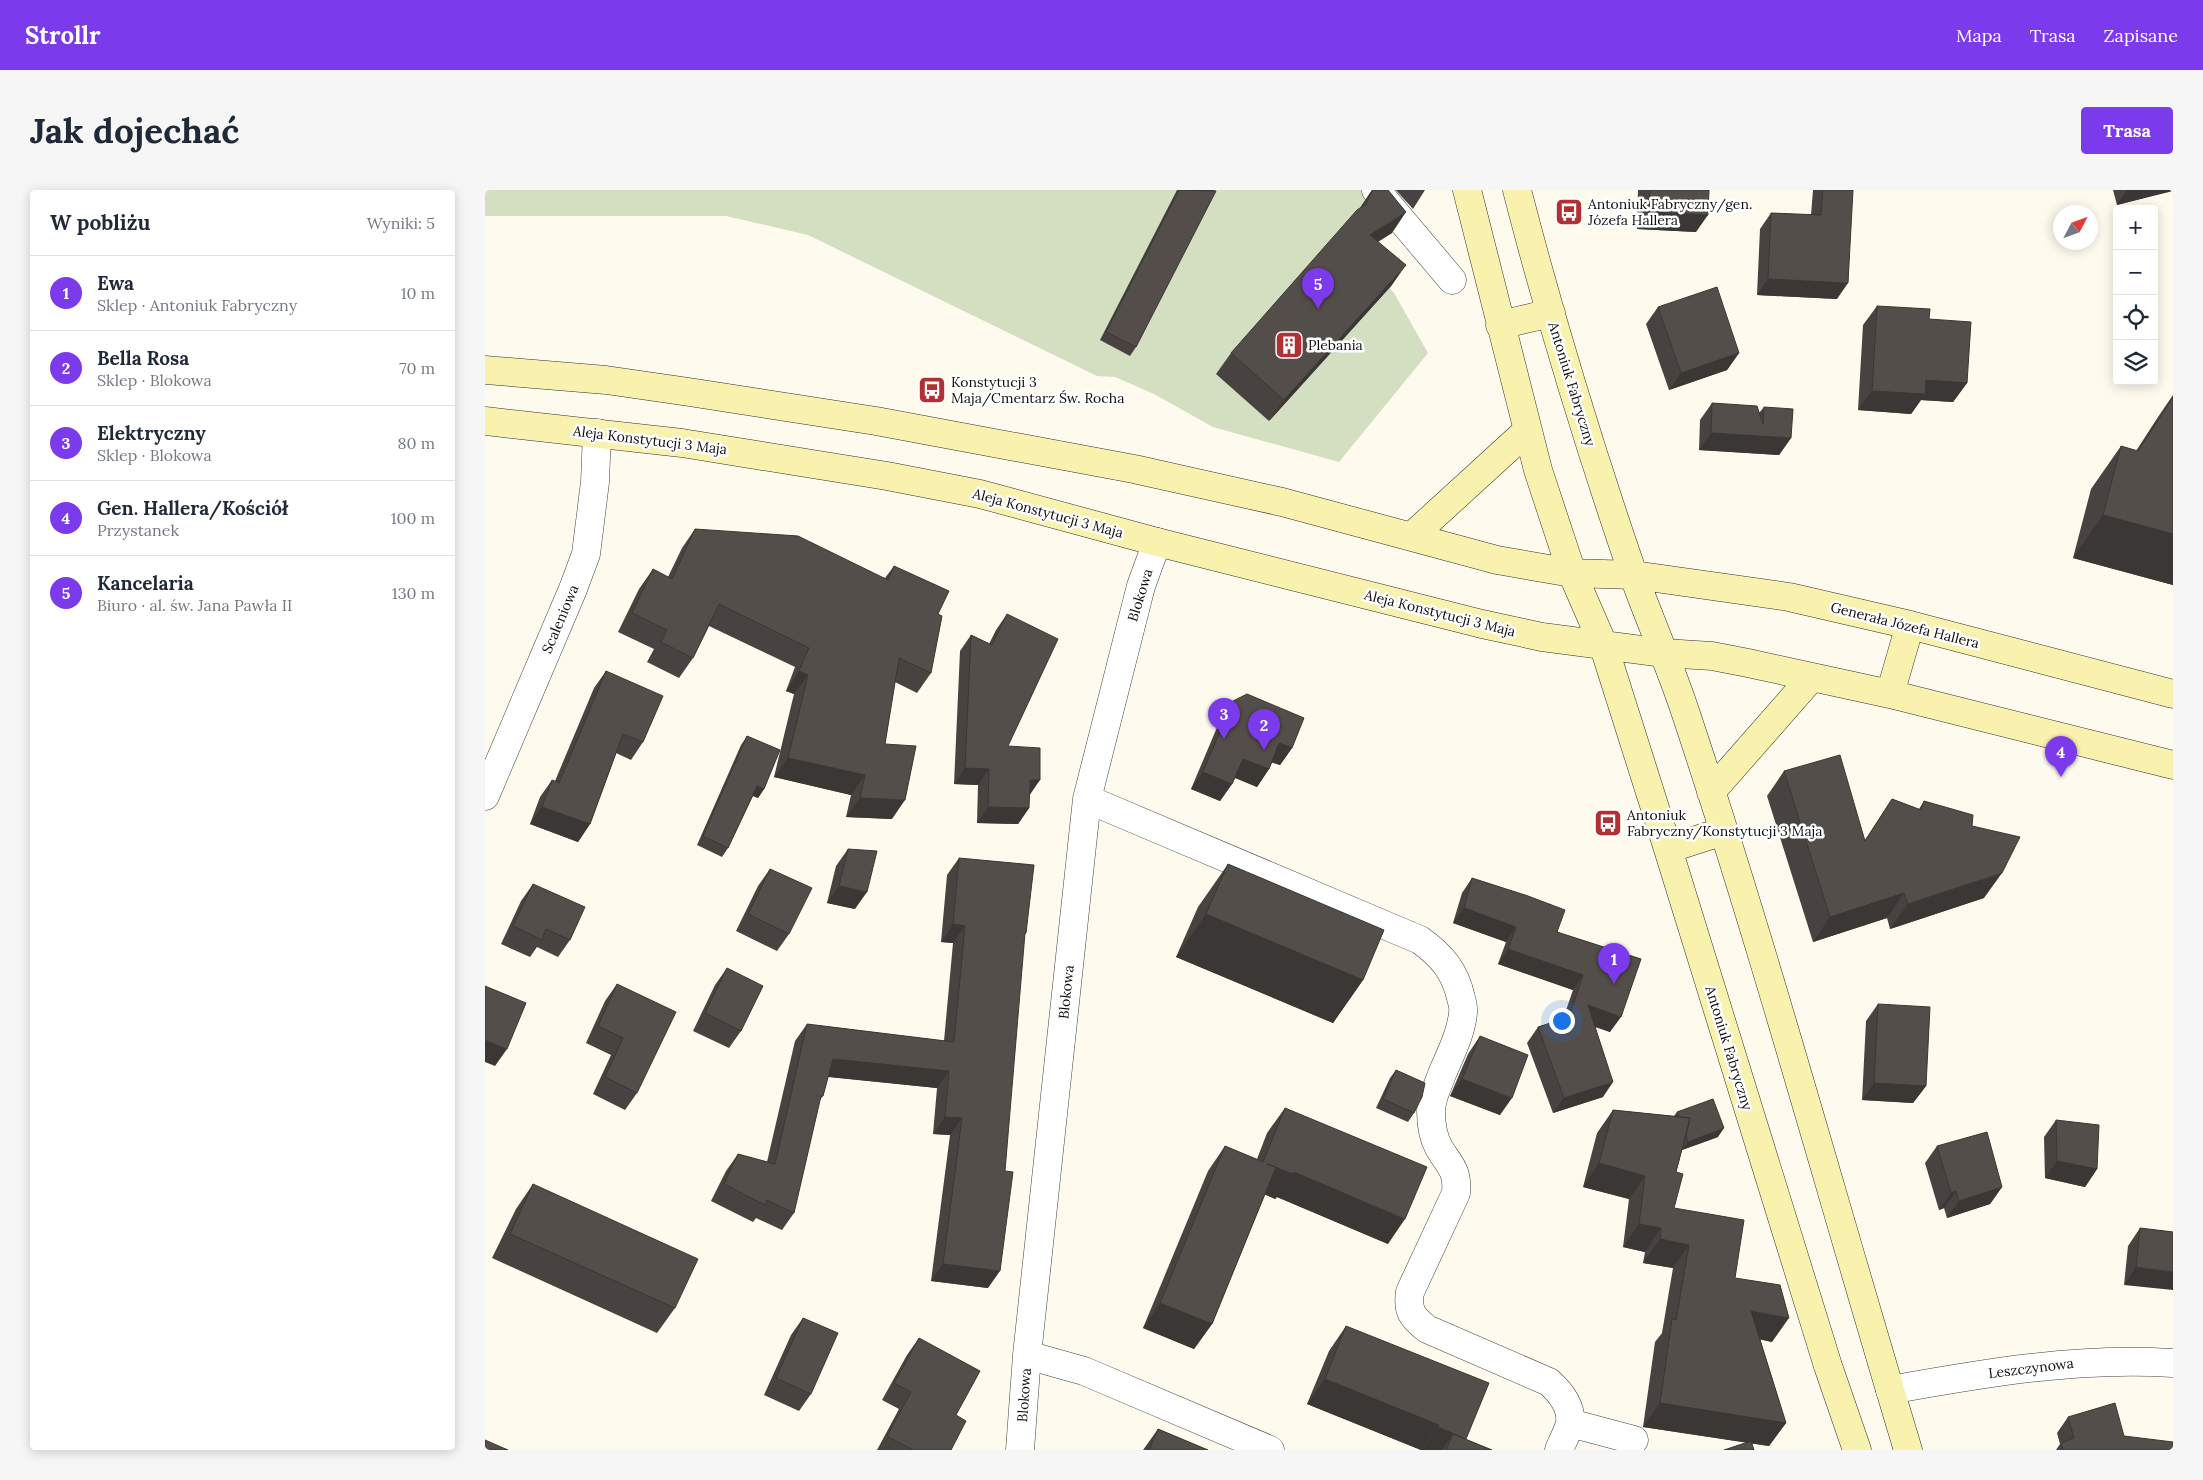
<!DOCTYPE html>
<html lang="pl">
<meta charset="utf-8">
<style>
body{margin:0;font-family:Lora,serif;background:#f6f6f7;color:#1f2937}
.controls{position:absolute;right:15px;top:15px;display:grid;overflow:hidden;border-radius:5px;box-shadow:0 2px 12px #0003}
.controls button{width:45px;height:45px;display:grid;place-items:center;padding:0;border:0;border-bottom:1px solid #e0e1e3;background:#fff;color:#1f2937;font:25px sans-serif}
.compass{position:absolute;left:1568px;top:15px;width:45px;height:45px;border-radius:50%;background:#fff;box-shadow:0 2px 12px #0003;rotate:49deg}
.you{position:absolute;left:1076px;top:830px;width:18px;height:18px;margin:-12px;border:4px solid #fff;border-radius:50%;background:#1a73e8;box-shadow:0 0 0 8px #1a73e833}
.badge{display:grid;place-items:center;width:32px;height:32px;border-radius:50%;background:#7c3aed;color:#fff;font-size:16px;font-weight:700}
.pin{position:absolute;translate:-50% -41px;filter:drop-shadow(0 1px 2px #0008)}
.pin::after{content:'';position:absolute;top:26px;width:18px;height:15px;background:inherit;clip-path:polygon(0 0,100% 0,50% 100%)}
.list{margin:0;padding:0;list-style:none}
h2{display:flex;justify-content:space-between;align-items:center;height:65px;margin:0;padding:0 20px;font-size:21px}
h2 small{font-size:16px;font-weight:400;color:#747a83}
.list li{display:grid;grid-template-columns:32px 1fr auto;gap:15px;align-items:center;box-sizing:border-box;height:75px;padding:0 20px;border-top:1px solid #e0e1e3}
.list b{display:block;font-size:19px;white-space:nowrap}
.list p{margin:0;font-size:16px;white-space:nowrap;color:#747a83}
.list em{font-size:16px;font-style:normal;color:#747a83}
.icon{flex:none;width:28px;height:28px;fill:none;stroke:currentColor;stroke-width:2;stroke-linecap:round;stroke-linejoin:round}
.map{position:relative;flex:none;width:1688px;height:1260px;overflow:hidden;border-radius:5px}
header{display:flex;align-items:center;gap:30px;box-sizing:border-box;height:70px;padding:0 25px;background:#7c3aed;color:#fff}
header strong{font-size:24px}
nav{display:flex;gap:28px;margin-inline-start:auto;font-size:18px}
.intro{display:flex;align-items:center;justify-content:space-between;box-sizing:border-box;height:120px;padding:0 30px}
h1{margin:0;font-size:35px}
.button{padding:12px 22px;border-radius:5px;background:#7c3aed;color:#fff;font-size:18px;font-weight:700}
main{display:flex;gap:30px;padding:0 30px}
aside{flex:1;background:#fff;border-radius:5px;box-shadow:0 2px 12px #0003}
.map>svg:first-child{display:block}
</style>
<header>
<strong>Strollr</strong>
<nav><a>Mapa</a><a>Trasa</a><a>Zapisane</a></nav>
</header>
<div class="intro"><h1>Jak dojechać</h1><a class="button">Trasa</a></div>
<main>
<aside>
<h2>W pobliżu<small>Wyniki: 5</small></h2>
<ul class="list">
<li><span class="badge">1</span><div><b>Ewa</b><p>Sklep · Antoniuk Fabryczny</p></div><em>10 m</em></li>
<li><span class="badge">2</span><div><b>Bella Rosa</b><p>Sklep · Blokowa</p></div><em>70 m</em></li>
<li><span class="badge">3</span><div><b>Elektryczny</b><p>Sklep · Blokowa</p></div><em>80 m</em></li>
<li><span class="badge">4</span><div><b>Gen. Hallera/Kościół</b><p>Przystanek</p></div><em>100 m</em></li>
<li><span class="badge">5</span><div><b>Kancelaria</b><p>Biuro · al. św. Jana Pawła II</p></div><em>130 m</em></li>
</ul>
</aside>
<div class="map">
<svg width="1688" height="1260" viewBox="0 0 1688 1260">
<rect width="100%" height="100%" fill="#fefbee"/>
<path fill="#d4dec0" d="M 0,0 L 928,0 L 928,6 L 921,13 L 926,19 L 870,60 L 909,103 L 943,163 L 854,272 L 728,237 L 669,204 L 630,187 L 612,186 L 323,45 L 241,26 L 0,26 Z"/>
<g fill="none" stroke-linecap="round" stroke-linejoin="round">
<g stroke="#404040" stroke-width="29">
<path id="pedestrian" d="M 891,0 L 967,90"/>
</g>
<g stroke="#404040" stroke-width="29">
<path id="minor" d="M 0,606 L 88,399 L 101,364 L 110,292 L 112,243
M 602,609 L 935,750 C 957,766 970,781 976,808 C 977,812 979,818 978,823 C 976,844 965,865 957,884 C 953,896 946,908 946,921 C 946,933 948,947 954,958 C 965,976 973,980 971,1003 L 925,1102 C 922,1121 927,1127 942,1139 L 1064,1192 C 1075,1202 1087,1217 1085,1233 C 1083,1242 1077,1252 1074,1260
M 542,1165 L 599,1181 L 785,1260
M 1405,1200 C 1499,1183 1592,1167 1688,1173
M 1085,1233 L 1149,1250
M 535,1260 L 542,1165 L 602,609 L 656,396 L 672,352"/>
</g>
<g stroke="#2f2f2f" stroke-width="29">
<path id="secondary" d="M 982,0 L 1053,280 L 1087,383 L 1118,454 L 1183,659 L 1343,1176 L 1372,1260
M 1032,0 C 1065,128 1104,256 1147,381 C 1164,429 1185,475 1201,524 C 1282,767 1349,1015 1423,1260
M 1015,135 L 1066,123
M 0,180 L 121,190 L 204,202 L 391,231 L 649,279 L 797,312 L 1012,370 L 1087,383 L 1149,385 L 1304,407 L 1425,435 L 1688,504
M 0,231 L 197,253 L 402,286 L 495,304 L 672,352 L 997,434 L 1057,447 L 1179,463 L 1227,466 L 1263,473 L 1405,504 L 1688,575
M 927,346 L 1043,240
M 1405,504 L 1425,435
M 1226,602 L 1327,487
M 1183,659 L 1239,641"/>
</g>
<use href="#pedestrian" stroke="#fff" stroke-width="28"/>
<use href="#minor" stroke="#fff" stroke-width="28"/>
<use href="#secondary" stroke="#f9f2ae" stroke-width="28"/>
</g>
<path fill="#484340" d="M 692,0 L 730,0 L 651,157 L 645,166 L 615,150 Z
M 887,0 L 907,43 L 893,51 L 907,95 L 784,231 L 731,184 L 746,163 L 875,18 Z
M 911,0 L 940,0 L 928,19 Z
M 1153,0 L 1224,0 L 1211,42 L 1152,39 Z
M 1328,0 L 1368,0 L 1352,109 L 1272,105 L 1275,39 L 1286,23 L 1326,25 Z
M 1628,0 L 1688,0 L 1632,15 Z
M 1392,116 L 1444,129 L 1482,193 L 1468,212 L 1436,210 L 1426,224 L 1373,220 L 1378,135 Z
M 1173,117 L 1254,163 L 1242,180 L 1184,200 L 1161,134 Z
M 1688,205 L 1688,395 L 1588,368 L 1606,299 L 1636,256 L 1651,261 L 1673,227 Z
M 1227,213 L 1274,223 L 1279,217 L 1306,248 L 1294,265 L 1214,260 L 1215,230 Z
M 210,339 L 400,388 L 409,376 L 453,424 L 446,483 L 432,503 L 410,492 L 400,554 L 407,629 L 361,627 L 366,605 L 289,587 L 309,504 L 301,501 L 310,477 L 224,436 L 208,468 L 194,488 L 162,472 L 169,459 L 133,442 L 154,399 L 168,379 L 183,387 L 197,358 Z
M 522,424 L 523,556 L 544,605 L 544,618 L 533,634 L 492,633 L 493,595 L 469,594 L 475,461 L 486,445 L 504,454 L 511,440 Z
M 121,481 L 158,552 L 146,570 L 131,563 L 105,634 L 93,652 L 45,634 L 55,607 L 67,590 L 70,591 L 109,498 Z
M 748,511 L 807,558 L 795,575 L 787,572 L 784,579 L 772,597 L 750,588 L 747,594 L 735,611 L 706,599 L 736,528 Z
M 262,546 L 279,599 L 273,608 L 268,606 L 243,658 L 237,667 L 212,655 L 256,555 Z
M 1299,581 L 1380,650 L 1407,609 L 1434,619 L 1439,611 L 1487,636 L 1499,708 L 1405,739 L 1402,728 L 1328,752 L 1282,606 Z
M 363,659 L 370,719 L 342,713 L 351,676 Z
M 474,668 L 541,743 L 539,746 L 503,1098 L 446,1091 L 465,945 L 448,944 L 452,898 L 343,887 L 338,906 L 334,911 L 309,1023 L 297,1040 L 271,1028 L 268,1032 L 226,1011 L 241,981 L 253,964 L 282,972 L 310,851 L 322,834 L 459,851 L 468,753 L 456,752 L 462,685 Z
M 743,674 L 878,790 L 848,833 L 691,767 L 713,717 Z
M 285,679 L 304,744 L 292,761 L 251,741 L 273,696 Z
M 987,688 L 1072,742 L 1156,769 L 1125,842 L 1110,837 L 1118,907 L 1068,923 L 1042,853 L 1053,837 L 1078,829 L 1088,800 L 1013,774 L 1021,752 L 968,733 L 977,703 Z
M 48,694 L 85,750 L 73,767 L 52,757 L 45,767 L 16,754 L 36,711 Z
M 242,778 L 256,841 L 244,858 L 208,841 L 230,795 Z
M 132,794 L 152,903 L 140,920 L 108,904 L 126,865 L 101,853 L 120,811 Z
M 1393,814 L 1441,896 L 1428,913 L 1377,910 L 1381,831 Z
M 995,846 L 1015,925 L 965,906 L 983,864 Z
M 911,880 L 929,923 L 923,932 L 891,918 L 905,888 Z
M 800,918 L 903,1054 L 792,1007 L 790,1009 L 780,1004 L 727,1134 L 709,1159 L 658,1138 L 723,981 L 740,956 L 772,969 L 782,943 Z
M 1128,920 L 1189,926 L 1192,922 L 1233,947 L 1197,960 L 1191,982 L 1189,1018 L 1250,1088 L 1287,1152 L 1275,1149 L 1301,1233 L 1284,1256 L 1158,1237 L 1170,1152 L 1177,1143 L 1188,1078 L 1158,1073 L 1160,1062 L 1138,1057 L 1144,1009 L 1098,997 L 1112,943 Z
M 1571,930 L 1612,979 L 1600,997 L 1560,988 L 1559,947 Z
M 1452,956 L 1517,997 L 1505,1014 L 1462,1028 L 1459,1018 L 1454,1020 L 1440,973 Z
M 48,994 L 190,1118 L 172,1143 L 7,1068 L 31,1019 Z
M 1655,1038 L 1688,1042 L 1639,1095 L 1643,1056 Z
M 318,1128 L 326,1204 L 314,1221 L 279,1205 L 306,1145 Z
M 861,1136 L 980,1249 L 1007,1260 L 936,1260 L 822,1214 L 844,1161 Z
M 434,1148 L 471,1225 L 466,1260 L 392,1260 L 414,1219 L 397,1210 L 422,1165 Z
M 1583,1227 L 1639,1246 L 1688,1260 L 1571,1260 L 1575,1254 L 1572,1243 Z
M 673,1239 L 723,1260 L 658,1260 Z"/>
<path fill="#3b3734" d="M 887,0 L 893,0 L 887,1 L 876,18 L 875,18 Z
M 1642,0 L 1688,0 L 1688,1 L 1632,15 Z
M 921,22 L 907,43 L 871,66 L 885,45 Z
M 1164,22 L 1223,25 L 1211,42 L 1152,39 Z
M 921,75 L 907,95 L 784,231 L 799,210 Z
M 1283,89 L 1363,93 L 1352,109 L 1272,105 Z
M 1254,163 L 1242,180 L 1184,200 L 1196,183 Z
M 1441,190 L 1482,193 L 1468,212 L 1436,210 L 1426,224 L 1373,220 L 1387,201 Z
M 1226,243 L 1306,248 L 1294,265 L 1214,260 Z
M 1618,325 L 1688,344 L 1688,395 L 1588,368 Z
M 314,481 L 323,485 L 309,504 L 301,501 Z
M 794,553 L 807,558 L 795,575 L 782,571 Z
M 303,568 L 380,585 L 366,605 L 289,587 Z
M 758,569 L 784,579 L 772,597 L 746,586 Z
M 480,578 L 504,579 L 493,595 L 469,594 Z
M 718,582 L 747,594 L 735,611 L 706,599 Z
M 545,590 L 555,590 L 544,606 Z
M 272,596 L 279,599 L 273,608 L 266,605 Z
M 375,608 L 420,610 L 407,629 L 361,627 Z
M 57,617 L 105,634 L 93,652 L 45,634 Z
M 503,617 L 544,618 L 533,634 L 492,633 Z
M 1517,683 L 1499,708 L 1405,739 L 1423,714 Z
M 354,696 L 382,702 L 370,719 L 342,713 Z
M 1419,703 L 1402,728 L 1328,752 L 1345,727 Z
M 979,718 L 1031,737 L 1021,752 L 968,733 Z
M 721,724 L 878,790 L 848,833 L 691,767 Z
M 468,734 L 480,736 L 468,753 L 456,752 Z
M 1023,759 L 1098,785 L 1088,800 L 1013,774 Z
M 1103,815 L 1136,827 L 1125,842 L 1092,830 Z
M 0,850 L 22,859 L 10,876 L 0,872 Z
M 348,869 L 464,881 L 452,898 L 336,886 Z
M 977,889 L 1027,908 L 1015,925 L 965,906 Z
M 1128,892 L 1118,907 L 1068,923 L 1079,908 Z
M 1389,893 L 1441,896 L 1428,913 L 1377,910 Z
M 460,927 L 477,928 L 465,945 L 448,944 Z
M 1239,938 L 1233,947 L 1197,960 L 1203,952 Z
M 1572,971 L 1612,979 L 1600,997 L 1560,988 Z
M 1114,973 L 1160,986 L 1144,1009 L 1098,997 Z
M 782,974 L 809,982 L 920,1029 L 903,1054 L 792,1007 L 790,1009 L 765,998 Z
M 1517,997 L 1505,1014 L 1462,1028 L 1474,1011 Z
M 1471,1001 L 1459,1018 L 1454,1020 L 1466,1003 Z
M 1154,1034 L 1176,1038 L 1160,1062 L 1138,1057 Z
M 1175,1049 L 1204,1055 L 1188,1078 L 1158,1073 Z
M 458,1074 L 515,1081 L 503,1098 L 446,1091 Z
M 1651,1077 L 1688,1082 L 1688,1100 L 1639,1095 Z
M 675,1113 L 727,1134 L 709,1159 L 658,1138 Z
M 1266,1121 L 1304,1128 L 1287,1152 L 1249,1144 Z
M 840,1189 L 954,1235 L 936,1260 L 822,1214 Z
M 1175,1213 L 1301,1233 L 1284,1256 L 1158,1237 Z
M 953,1237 L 981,1249 L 968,1244 L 957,1260 L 937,1260 Z"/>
<path fill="#544e4a" stroke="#3b3734" d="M 694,0 L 731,1 L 651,157 L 621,142 Z
M 890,0 L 903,0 L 921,22 L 885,45 L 921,75 L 799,210 L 746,163 L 872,20 L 881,14 L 887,1 Z
M 1165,0 L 1224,0 L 1223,25 L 1164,22 Z
M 1338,0 L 1368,0 L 1363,93 L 1283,89 L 1286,23 L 1336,25 Z
M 1232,97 L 1254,163 L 1196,183 L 1173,117 Z
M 1392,116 L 1445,119 L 1444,129 L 1486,132 L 1482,193 L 1441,190 L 1440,204 L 1387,201 Z
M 1688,207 L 1688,344 L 1618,325 L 1636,256 L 1653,261 Z
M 1227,213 L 1272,216 L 1278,234 L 1279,217 L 1308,219 L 1306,248 L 1226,243 Z
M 210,339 L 313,346 L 403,390 L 409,376 L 464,401 L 453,424 L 457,426 L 446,483 L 414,468 L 400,554 L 431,556 L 420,610 L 375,608 L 380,585 L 303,568 L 323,485 L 314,481 L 324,458 L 234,414 L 208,468 L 176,452 L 182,440 L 147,423 L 168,379 L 187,389 Z
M 522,424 L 573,449 L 523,556 L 555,558 L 555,590 L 545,590 L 544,618 L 503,617 L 504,579 L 480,578 L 486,445 L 507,455 Z
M 121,481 L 178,506 L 158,552 L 138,544 L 105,634 L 57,617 L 67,590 L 74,593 Z
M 762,504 L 819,528 L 807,558 L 794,553 L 784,579 L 758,569 L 747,594 L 718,582 L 748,511 Z
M 262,546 L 295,560 L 279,599 L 272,596 L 243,658 L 218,646 Z
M 1355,565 L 1380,651 L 1407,609 L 1436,620 L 1439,611 L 1488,625 L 1487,636 L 1535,647 L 1517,683 L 1423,714 L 1419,703 L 1345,727 L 1299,581 Z
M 363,659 L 392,661 L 382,702 L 354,696 Z
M 474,668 L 549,675 L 541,743 L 540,743 L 520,981 L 528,982 L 515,1081 L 458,1074 L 477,928 L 460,927 L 464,881 L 348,869 L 338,906 L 336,906 L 309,1023 L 282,1010 L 280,1015 L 239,994 L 253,964 L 290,974 L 322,834 L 469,852 L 480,736 L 468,734 Z
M 743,674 L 899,740 L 878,790 L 721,724 Z
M 285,679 L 327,698 L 304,744 L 263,724 Z
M 987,688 L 1043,706 L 1080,720 L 1072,742 L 1156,769 L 1136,827 L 1103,815 L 1128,892 L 1079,908 L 1053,837 L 1084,827 L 1098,785 L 1023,759 L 1031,737 L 979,718 Z
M 48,694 L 100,717 L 85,750 L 61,739 L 57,750 L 28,736 Z
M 242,778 L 278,796 L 256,841 L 220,823 Z
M 132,794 L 191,822 L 152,903 L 120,887 L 138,848 L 113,836 Z
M 0,796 L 41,813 L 22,859 L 0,850 Z
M 1393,814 L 1445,817 L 1441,896 L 1389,893 Z
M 995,846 L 1043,865 L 1027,908 L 977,889 Z
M 911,880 L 940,893 L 937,907 L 929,923 L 898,909 Z
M 1228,909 L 1239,938 L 1203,952 L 1201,946 L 1205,928 L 1194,927 L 1192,922 Z
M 800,918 L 942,977 L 920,1029 L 809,982 L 808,984 L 782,974 L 791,977 L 727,1134 L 675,1113 L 740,956 L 778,972 Z
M 1128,920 L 1205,928 L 1191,982 L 1198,984 L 1189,1018 L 1259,1030 L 1250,1088 L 1295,1095 L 1304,1128 L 1266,1121 L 1301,1233 L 1175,1213 L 1187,1129 L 1191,1130 L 1204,1055 L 1175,1049 L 1176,1038 L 1154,1034 L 1160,986 L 1114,973 Z
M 1571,930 L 1614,935 L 1612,979 L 1572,971 Z
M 1502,942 L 1517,997 L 1474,1011 L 1471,1001 L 1466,1003 L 1452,956 Z
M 48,994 L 213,1069 L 190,1118 L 25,1044 Z
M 1655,1038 L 1688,1042 L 1688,1082 L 1651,1077 Z
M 318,1128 L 353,1143 L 326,1204 L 291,1188 Z
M 861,1136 L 1004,1193 L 981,1249 L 953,1237 L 954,1235 L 840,1189 Z
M 434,1148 L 495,1181 L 471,1225 L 481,1231 L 466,1260 L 428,1260 L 402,1246 L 426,1202 L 409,1193 Z
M 1630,1213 L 1639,1246 L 1688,1252 L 1688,1260 L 1578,1260 L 1576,1253 L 1589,1248 L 1583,1227 Z
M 673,1239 L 723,1260 L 664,1260 Z
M 968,1244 L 1007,1260 L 961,1260 Z
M 0,1250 L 23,1260 L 0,1260 Z
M 1266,1251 L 1269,1260 L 1239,1260 Z"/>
<defs>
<g id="bus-square" transform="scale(1.4375)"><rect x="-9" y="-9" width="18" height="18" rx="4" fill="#b13033" stroke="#fff"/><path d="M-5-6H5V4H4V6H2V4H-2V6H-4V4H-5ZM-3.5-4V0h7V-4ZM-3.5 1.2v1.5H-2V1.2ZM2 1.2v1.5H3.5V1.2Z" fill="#fff"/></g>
<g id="building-square" transform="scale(1.4375)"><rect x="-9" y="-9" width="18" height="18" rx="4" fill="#b13033" stroke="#fff"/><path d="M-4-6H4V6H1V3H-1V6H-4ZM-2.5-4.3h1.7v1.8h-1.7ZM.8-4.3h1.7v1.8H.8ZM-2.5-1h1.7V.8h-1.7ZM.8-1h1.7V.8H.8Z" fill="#fff"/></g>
</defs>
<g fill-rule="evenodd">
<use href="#bus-square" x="1084" y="22"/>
<use href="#building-square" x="804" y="155"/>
<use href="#bus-square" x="447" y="200"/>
<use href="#bus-square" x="1123" y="633"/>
</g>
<g text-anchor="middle" stroke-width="5" stroke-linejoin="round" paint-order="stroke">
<g font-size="14" fill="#0d0d0d" stroke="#fff" text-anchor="start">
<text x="1103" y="19">Antoniuk Fabryczny/gen.<tspan x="1103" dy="16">Józefa Hallera</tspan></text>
<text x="823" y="160">Plebania</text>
<text x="466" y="197">Konstytucji 3<tspan x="466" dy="16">Maja/Cmentarz Św. Rocha</tspan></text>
<text x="1142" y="630">Antoniuk<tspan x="1142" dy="16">Fabryczny/Konstytucji 3 Maja</tspan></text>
</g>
<g font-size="14" fill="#0d0d0d" stroke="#fff">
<text transform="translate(1087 194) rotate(73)" y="5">Antoniuk Fabryczny</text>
<text transform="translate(165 250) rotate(7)" y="5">Aleja Konstytucji 3 Maja</text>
<text transform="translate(563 323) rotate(15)" y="5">Aleja Konstytucji 3 Maja</text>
<text transform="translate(655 405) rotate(-73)" y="5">Blokowa</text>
<text transform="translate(955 423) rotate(14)" y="5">Aleja Konstytucji 3 Maja</text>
<text transform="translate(75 429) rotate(-67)" y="5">Scaleniowa</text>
<text transform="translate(1420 435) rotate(14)" y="5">Generała Józefa Hallera</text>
<text transform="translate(581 802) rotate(-84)" y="5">Blokowa</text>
<text transform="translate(1244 858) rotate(73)" y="5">Antoniuk Fabryczny</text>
<text transform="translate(1546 1178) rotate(-7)" y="5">Leszczynowa</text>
<text transform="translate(539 1205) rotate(-86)" y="5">Blokowa</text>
</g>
</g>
</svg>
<div class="controls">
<button>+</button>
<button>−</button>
<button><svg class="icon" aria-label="locate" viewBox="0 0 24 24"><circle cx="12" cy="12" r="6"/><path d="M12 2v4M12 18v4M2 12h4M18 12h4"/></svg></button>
<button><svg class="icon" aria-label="layers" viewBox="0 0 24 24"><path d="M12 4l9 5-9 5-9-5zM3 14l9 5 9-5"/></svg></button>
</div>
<svg class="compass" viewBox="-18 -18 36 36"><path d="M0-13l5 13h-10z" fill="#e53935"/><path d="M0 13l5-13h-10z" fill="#747a83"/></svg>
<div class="you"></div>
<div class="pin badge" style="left:1129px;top:794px">1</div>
<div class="pin badge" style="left:779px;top:560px">2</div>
<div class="pin badge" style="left:739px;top:549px">3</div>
<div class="pin badge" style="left:1576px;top:587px">4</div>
<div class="pin badge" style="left:833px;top:119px">5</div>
</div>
</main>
